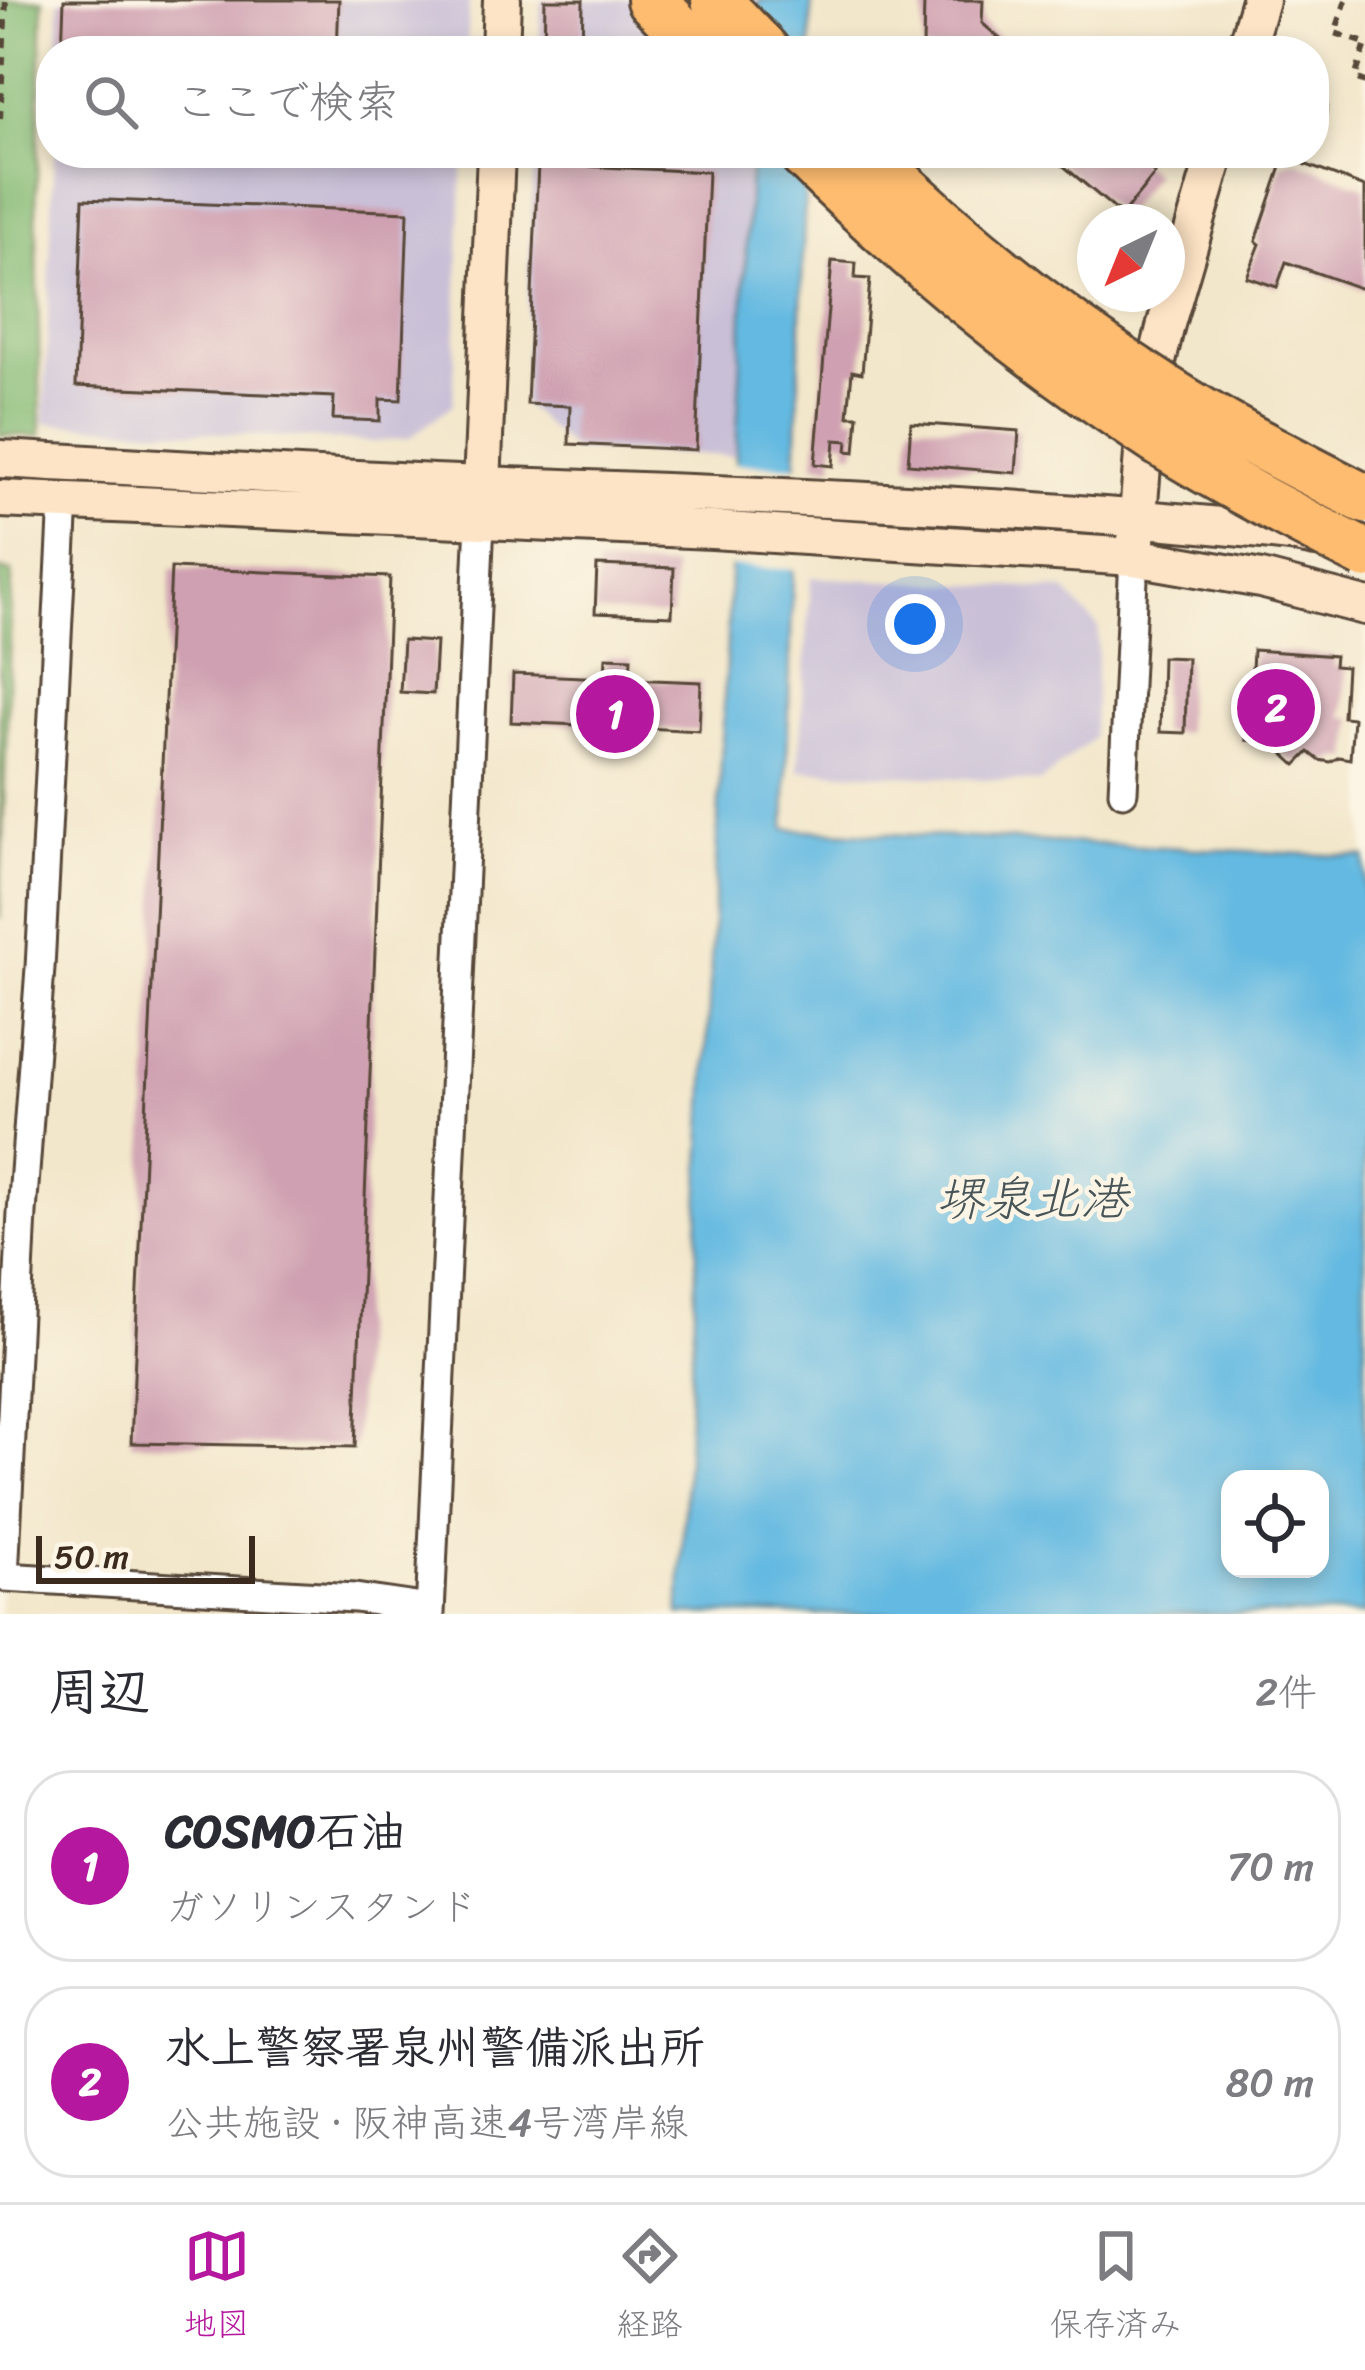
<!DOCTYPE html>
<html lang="ja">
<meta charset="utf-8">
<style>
body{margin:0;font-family:Sriracha,"Klee One",sans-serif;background:#f7f7f7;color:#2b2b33}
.controls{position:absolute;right:36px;bottom:36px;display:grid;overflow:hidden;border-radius:24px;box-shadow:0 6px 18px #0003}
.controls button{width:108px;height:108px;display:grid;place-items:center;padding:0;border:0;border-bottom:3px solid #e1e1e2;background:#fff;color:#2b2b33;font:60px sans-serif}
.compass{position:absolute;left:1077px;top:204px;width:108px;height:108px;border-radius:50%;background:#fff;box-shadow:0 6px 18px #0003;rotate:223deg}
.scale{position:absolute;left:36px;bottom:30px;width:219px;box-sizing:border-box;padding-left:12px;border:6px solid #3b2a1e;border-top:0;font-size:33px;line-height:42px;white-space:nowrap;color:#3b2a1e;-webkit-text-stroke:9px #fcf5e5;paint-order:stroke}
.you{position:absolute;left:915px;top:624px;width:42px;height:42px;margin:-30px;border:9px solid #fff;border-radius:50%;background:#1a73e8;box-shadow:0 0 0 18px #1a73e833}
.badge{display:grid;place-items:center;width:78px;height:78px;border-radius:50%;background:#b5179e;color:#fff;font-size:39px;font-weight:700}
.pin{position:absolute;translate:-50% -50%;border:6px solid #fff;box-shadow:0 3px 12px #0006}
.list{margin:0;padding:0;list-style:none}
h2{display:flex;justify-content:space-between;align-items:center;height:156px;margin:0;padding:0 48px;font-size:51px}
h2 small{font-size:39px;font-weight:400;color:#7c7c81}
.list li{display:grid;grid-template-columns:78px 1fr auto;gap:36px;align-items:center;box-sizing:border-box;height:192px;margin:0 24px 24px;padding:0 24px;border:3px solid #e1e1e2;border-radius:48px}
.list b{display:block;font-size:45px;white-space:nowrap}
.list p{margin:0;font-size:39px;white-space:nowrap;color:#7c7c81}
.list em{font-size:39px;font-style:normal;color:#7c7c81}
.icon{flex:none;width:66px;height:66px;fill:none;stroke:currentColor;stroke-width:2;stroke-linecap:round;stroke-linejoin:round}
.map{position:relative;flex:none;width:1365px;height:1614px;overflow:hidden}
.search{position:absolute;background:#fff;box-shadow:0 6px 18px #0003;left:36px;right:36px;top:36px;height:132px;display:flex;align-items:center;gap:30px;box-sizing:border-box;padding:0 42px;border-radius:48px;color:#7c7c81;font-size:45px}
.sheet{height:588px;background:#fff}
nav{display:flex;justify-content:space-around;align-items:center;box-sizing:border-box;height:168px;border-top:3px solid #e1e1e2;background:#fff;font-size:33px;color:#7c7c81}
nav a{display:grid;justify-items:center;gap:6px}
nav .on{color:#b5179e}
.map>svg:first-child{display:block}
</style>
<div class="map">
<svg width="1365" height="1614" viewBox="0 0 1365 1614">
<rect width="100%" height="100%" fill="#fcf5e5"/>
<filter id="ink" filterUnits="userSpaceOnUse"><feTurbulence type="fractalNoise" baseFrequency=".00833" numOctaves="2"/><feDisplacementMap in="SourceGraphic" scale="24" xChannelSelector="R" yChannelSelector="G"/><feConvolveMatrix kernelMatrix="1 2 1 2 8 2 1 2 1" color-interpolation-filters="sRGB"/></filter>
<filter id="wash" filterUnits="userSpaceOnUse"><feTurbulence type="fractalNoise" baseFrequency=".004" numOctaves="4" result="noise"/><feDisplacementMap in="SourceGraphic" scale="48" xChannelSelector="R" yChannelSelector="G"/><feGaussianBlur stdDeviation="2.7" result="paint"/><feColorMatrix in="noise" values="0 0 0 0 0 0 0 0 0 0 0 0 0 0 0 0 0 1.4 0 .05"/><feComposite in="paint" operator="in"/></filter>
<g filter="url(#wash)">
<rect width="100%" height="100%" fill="#f3e7cb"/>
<path fill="#c9bfd7" d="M 59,0 L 469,0 L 467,51 L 58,51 Z
M 541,0 L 758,0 L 755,51 L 539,51 Z
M 54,153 L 463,153 L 453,404 L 410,438 L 376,442 L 44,423 Z
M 534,153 L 750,153 L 735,456 L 573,450 L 523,404 Z
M 811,577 L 1064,590 L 1099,628 L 1093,738 L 1040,782 L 798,770 Z"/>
<path fill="#86bb76" stroke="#60724a" stroke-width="3" d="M 0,0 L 43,0 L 36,205 L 41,436 L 0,435 Z
M 0,570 L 12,572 L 0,920 Z"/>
<path fill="#64b9e1" stroke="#507280" stroke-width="3" fill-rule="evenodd" d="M 759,0 L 812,0 L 810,51 L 756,51 Z
M 751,153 L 806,153 L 785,829 L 1365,857 L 1365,1614 L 679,1614 ZM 1230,1479 L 1320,1479 L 1320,1569 L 1230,1569 Z"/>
<path fill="#f3e7cb" d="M 729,463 L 801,466 L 798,570 L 724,566 Z"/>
<g id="blocks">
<path fill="#cfa0b1" d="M 64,0 L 339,0 L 337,51 L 62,51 Z
M 545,0 L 583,0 L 582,51 L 544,51 Z
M 924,0 L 983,0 L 982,23 L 1014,51 L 927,51 L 923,47 Z
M 1314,58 L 1323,79 L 1327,105 L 1326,115 L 1314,138 Z
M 1048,153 L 1131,153 L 1155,174 L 1122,215 Z
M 1294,160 L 1365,187 L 1365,290 L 1286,262 L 1277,287 L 1247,277 L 1260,244 L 1256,241 L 1282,164 Z
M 538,164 L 708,172 L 696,450 L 569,444 L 570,406 L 527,404 Z
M 83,199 L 408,212 L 401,400 L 380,399 L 380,421 L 333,419 L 334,397 L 76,386 Z
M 832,261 L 856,263 L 855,278 L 870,279 L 862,373 L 852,371 L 848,416 L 858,416 L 855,452 L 847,451 L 848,441 L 835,440 L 833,466 L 815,464 Z
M 911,423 L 1019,431 L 1016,473 L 908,464 Z
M 597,565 L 674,568 L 672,616 L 595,613 Z
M 171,568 L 390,577 L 355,1447 L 131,1443 Z
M 403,640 L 436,642 L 433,694 L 400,692 Z
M 1253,650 L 1335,656 L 1334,666 L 1346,667 L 1343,717 L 1353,718 L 1350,759 L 1339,757 L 1330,762 L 1319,760 L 1309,752 L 1296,765 L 1271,742 L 1246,740 L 1248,704 L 1259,705 L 1261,671 L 1252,670 Z
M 606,657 L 631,658 L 630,679 L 701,682 L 699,731 L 628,727 L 627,749 L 602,747 L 602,726 L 511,722 L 513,674 L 605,678 Z
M 1162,657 L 1187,658 L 1185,733 L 1160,732 Z"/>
</g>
</g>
<g filter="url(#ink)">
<use href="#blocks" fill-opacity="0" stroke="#574638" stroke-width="3"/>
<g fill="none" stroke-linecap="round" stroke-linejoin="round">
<g stroke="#574638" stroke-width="33">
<path id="street" d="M 64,500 L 40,968 L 22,1213 L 4,1577 L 355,1598 L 430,1609
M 1123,792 L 1134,557
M 430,1614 L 480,521"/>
</g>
<g stroke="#574638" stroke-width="42">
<path id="secondary" d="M 500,51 L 502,0
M 1245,51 L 1260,0
M 0,459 C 161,468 321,478 482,485 C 752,495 1022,504 1291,533 L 1315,538
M 0,499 L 712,530 L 1134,557 L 1261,579 L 1365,606
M 481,509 L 496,153
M 1136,541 L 1147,403 L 1166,324 L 1216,153"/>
</g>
<g stroke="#574638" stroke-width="54">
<path id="highway" d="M 651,0 L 701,51
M 716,0 L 765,51"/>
</g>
<path stroke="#574638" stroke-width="6" stroke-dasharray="9 9" stroke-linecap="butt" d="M 1346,0 L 1335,33 L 1365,43
M 1365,47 L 1355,78 L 1365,82
M 0,119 L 6,0"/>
<use href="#street" stroke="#fff" stroke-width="27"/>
<use href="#secondary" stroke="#fee4c6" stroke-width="36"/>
<use href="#highway" stroke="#fdbc70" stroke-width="48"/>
<g stroke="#574638" stroke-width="54" stroke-linecap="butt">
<path id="highway-bridge" d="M 802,153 C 910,260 1029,357 1157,440 C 1224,482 1294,518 1365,554
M 868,153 C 957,240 1058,321 1163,388 C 1228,430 1297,464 1365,499"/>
</g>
<use href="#highway-bridge" stroke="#fdbc70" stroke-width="48"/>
</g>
</g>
<g text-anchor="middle" stroke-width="9" stroke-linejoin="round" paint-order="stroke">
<g font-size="48" font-style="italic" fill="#475558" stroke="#fcf5e5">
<text x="1032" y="1215">堺泉北港</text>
</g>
</g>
</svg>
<div class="controls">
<button><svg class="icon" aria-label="locate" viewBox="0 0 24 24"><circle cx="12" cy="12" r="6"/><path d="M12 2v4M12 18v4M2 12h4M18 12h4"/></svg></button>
</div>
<svg class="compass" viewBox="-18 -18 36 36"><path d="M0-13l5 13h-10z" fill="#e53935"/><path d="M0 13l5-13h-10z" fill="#7c7c81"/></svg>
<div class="scale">50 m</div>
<div class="you"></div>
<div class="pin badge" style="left:615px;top:714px">1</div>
<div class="pin badge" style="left:1276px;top:708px">2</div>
<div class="search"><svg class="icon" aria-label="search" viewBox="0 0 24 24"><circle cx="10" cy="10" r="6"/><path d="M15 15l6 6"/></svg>ここで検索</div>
</div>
<section class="sheet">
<h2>周辺<small>2件</small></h2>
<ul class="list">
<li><span class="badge">1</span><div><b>COSMO石油</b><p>ガソリンスタンド</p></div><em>70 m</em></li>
<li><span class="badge">2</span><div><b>水上警察署泉州警備派出所</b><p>公共施設 · 阪神高速4号湾岸線</p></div><em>80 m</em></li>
</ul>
</section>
<nav>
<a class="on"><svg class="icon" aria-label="map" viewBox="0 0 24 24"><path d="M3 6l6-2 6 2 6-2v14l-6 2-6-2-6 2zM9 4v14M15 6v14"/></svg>地図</a>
<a><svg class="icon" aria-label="directions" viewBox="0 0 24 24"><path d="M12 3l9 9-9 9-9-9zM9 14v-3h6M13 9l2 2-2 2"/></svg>経路</a>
<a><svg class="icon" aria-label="saved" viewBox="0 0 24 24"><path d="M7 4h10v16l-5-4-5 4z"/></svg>保存済み</a>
</nav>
